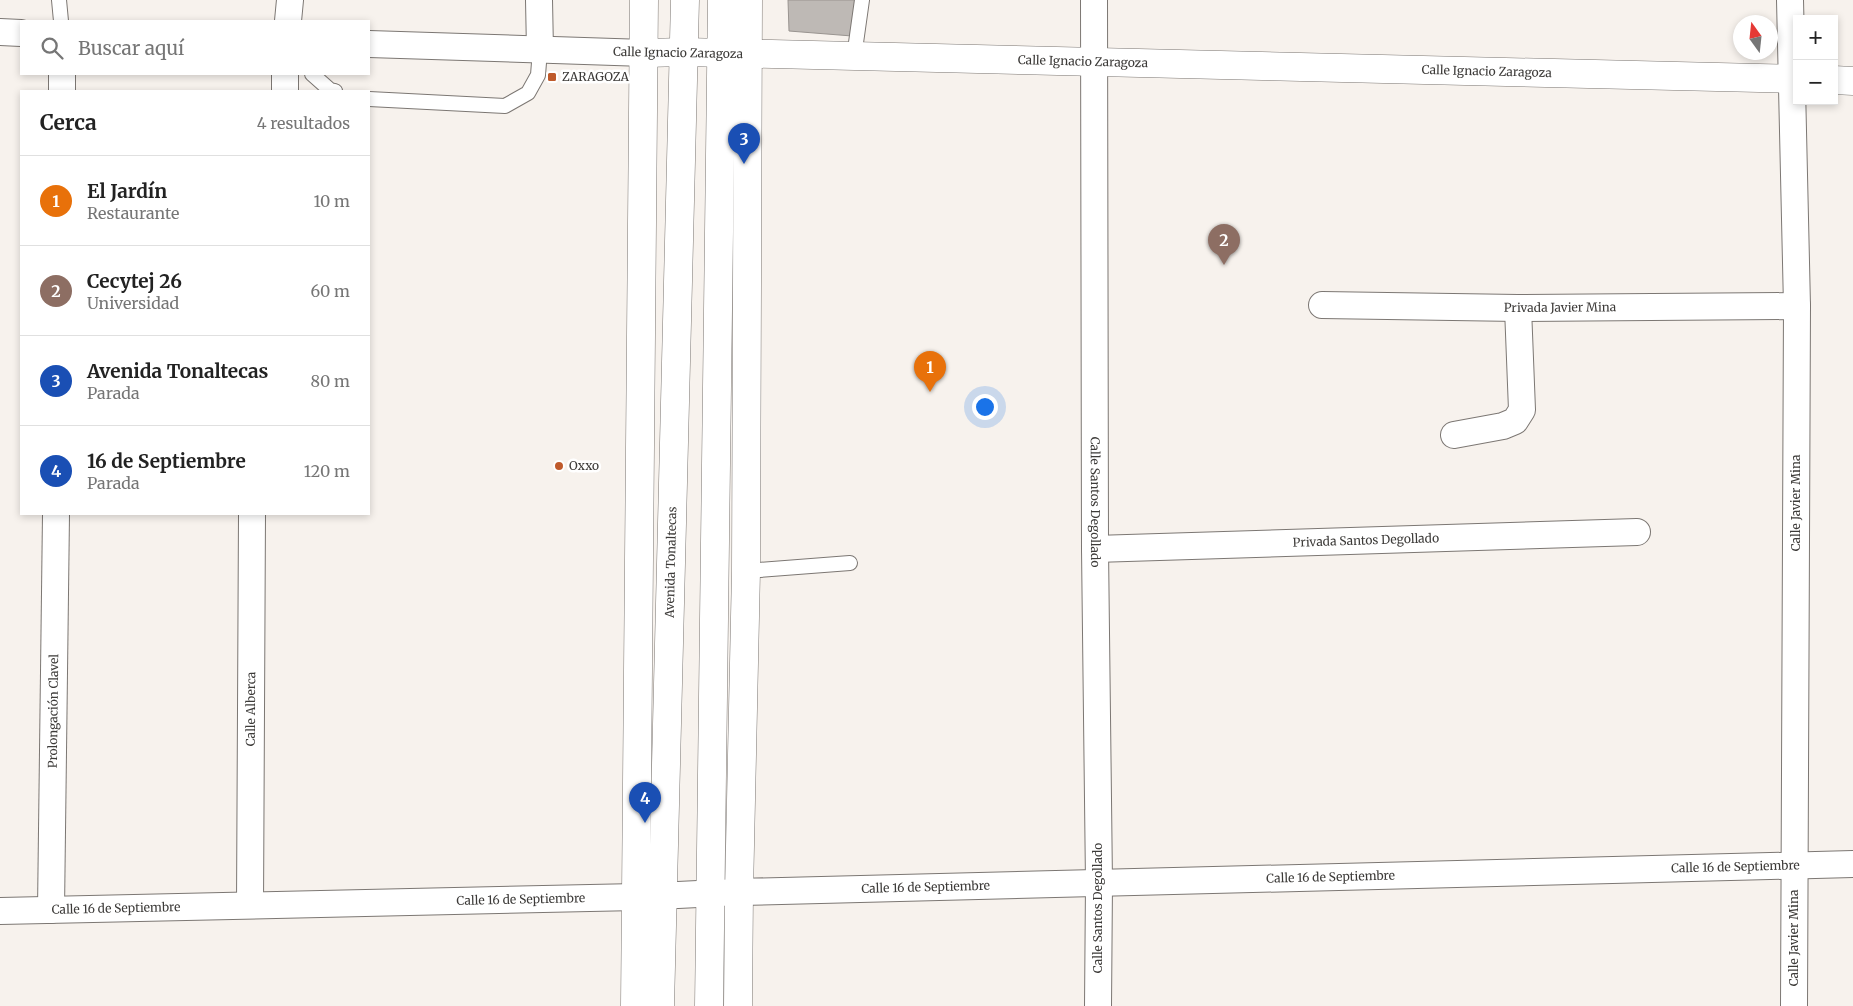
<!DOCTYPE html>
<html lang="es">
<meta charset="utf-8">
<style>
body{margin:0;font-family:Merriweather,serif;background:#f2f2f2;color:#222}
.controls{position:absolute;right:15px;top:15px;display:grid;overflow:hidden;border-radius:0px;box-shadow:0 2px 8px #0003}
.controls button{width:45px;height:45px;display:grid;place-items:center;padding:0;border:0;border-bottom:1px solid #e0e0e0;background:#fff;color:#222;font:25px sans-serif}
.compass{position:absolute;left:1733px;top:15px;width:45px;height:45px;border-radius:50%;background:#fff;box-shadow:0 2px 8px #0003;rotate:345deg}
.you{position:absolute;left:984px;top:406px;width:18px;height:18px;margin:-12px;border:4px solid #fff;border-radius:50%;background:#1a73e8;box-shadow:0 0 0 8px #1a73e833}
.badge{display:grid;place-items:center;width:32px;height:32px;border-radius:50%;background:#d93025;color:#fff;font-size:16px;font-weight:700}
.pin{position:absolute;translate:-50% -41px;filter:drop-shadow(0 1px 2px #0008)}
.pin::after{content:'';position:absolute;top:26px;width:18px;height:15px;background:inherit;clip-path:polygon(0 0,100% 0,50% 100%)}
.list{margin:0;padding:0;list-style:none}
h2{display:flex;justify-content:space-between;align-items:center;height:65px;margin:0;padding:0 20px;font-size:21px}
h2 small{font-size:16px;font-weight:400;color:#767676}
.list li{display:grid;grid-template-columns:32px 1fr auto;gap:15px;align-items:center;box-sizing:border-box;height:90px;padding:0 20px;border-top:1px solid #e0e0e0}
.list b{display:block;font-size:19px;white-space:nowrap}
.list p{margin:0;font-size:16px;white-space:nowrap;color:#767676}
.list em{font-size:16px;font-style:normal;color:#767676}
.icon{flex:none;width:28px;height:28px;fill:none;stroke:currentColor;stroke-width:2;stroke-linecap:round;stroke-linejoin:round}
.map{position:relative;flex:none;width:1853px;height:1006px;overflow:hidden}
.search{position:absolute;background:#fff;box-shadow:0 2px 8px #0003;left:20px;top:20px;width:350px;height:55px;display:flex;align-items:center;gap:12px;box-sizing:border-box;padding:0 18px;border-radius:0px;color:#767676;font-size:19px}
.panel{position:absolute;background:#fff;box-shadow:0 2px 8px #0003;left:20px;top:90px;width:350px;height:425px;border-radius:0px}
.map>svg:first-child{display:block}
</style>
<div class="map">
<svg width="1853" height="1006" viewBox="0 0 1853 1006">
<rect width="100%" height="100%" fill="#f7f2ed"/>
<path fill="#beb9b5" stroke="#999490" d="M 788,0 L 855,0 L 852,36 L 789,31 Z"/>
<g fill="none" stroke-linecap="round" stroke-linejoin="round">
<g stroke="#7c7773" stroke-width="16">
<path id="service" d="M 59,0 L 61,21
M 854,57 L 862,0
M 312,74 L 330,90 L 335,91
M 369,99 L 505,106 L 528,93 L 538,75 L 540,50
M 746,571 L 850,563"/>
</g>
<g stroke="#7c7773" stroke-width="28">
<g id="minor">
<path d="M 539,0 L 540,50"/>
<path id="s1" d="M 1094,0 L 1095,549 L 1099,883 L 1098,1006"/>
<path d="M 1790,0 L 1797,306 L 1794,1006"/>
<path d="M 288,21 L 290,0"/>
<path d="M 0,32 L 21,33"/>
<path d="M 369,44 L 645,53"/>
<path d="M 62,91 L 62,74"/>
<path d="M 285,91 L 285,74"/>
<path id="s2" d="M 1322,305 L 1518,308 L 1797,306"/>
<path d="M 1454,435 L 1503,426 L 1515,421 L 1522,410 L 1518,308"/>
<path id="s3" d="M 1095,549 L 1637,532"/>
<path id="s4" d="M 250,905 L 252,514"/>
<path id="s5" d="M 51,910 L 56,514"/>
<path id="s6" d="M 0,911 L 637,897 L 739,892 L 1853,864"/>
</g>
</g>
<g stroke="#7c7773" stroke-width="29">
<g id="tertiary">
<path id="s7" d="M 645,53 L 685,52 L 1797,79"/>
<path d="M 1834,80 L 1853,81"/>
</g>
</g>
<g stroke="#7c7773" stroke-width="29">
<path id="secondary" d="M 635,1006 L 644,0
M 738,1006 L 739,892 L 746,571 L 748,0"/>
</g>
<g stroke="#7c7773" stroke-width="29">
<g id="primary">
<path id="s8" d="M 660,1006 L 685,0"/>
<path d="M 709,1006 L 722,0"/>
</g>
</g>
<use href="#service" stroke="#fff" stroke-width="14"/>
<use href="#minor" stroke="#fff" stroke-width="26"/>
<use href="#tertiary" stroke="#fff" stroke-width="28"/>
<use href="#secondary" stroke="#fff" stroke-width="28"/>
<use href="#primary" stroke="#fff" stroke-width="28"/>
</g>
<g fill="#bf5a2b" stroke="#fff" stroke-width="2">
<rect x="547" y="72" width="10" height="10" rx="2.5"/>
<circle cx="559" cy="466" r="5"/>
</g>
<g text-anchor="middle" stroke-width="5" stroke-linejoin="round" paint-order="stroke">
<g font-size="12" fill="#3d3b39" stroke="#fff">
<text transform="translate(678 53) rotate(1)" y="4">Calle Ignacio Zaragoza</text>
<text dy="4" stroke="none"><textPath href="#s7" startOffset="438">Calle Ignacio Zaragoza</textPath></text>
<text dy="4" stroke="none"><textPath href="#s7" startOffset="842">Calle Ignacio Zaragoza</textPath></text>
<text dy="4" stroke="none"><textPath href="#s2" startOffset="238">Privada Javier Mina</textPath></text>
<text dy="4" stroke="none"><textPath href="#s1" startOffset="502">Calle Santos Degollado</textPath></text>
<text transform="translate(1796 503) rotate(-90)" y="4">Calle Javier Mina</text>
<text dy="4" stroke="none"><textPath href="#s3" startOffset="271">Privada Santos Degollado</textPath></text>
<text dy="4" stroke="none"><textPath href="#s8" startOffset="444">Avenida Tonaltecas</textPath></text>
<text dy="4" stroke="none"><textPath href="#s4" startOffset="196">Calle Alberca</textPath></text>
<text dy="4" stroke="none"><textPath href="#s5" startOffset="199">Prolongación Clavel</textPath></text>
<text dy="4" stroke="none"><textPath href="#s6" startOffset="1736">Calle 16 de Septiembre</textPath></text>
<text dy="4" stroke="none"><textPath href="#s6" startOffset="1331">Calle 16 de Septiembre</textPath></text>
<text dy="4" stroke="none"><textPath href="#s6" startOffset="926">Calle 16 de Septiembre</textPath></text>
<text dy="4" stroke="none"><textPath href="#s6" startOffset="521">Calle 16 de Septiembre</textPath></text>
<text dy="4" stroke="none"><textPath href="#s6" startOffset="116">Calle 16 de Septiembre</textPath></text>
<text transform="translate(1098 908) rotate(-90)" y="4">Calle Santos Degollado</text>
<text transform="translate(1794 938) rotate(-90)" y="4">Calle Javier Mina</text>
</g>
<g font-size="12" fill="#3d3b39" stroke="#fff" text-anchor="start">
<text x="562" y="81">ZARAGOZA</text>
<text x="569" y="470">Oxxo</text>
</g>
</g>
</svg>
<div class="controls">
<button>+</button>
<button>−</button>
</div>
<svg class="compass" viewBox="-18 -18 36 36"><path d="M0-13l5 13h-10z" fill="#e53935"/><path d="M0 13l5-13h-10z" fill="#767676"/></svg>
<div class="you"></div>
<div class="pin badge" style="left:930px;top:392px;background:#e8710a">1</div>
<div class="pin badge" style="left:1224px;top:265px;background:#8d6e63">2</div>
<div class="pin badge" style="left:744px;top:164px;background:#1a4fb4">3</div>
<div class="pin badge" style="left:645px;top:823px;background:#1a4fb4">4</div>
<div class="search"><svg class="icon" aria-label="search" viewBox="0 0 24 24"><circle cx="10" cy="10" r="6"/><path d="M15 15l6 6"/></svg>Buscar aquí</div>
<section class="panel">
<h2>Cerca<small>4 resultados</small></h2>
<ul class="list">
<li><span class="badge" style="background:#e8710a">1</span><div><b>El Jardín</b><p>Restaurante</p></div><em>10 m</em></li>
<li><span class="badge" style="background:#8d6e63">2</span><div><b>Cecytej 26</b><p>Universidad</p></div><em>60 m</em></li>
<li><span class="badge" style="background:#1a4fb4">3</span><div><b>Avenida Tonaltecas</b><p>Parada</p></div><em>80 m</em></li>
<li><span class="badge" style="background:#1a4fb4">4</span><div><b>16 de Septiembre</b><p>Parada</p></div><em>120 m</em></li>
</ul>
</section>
</div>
